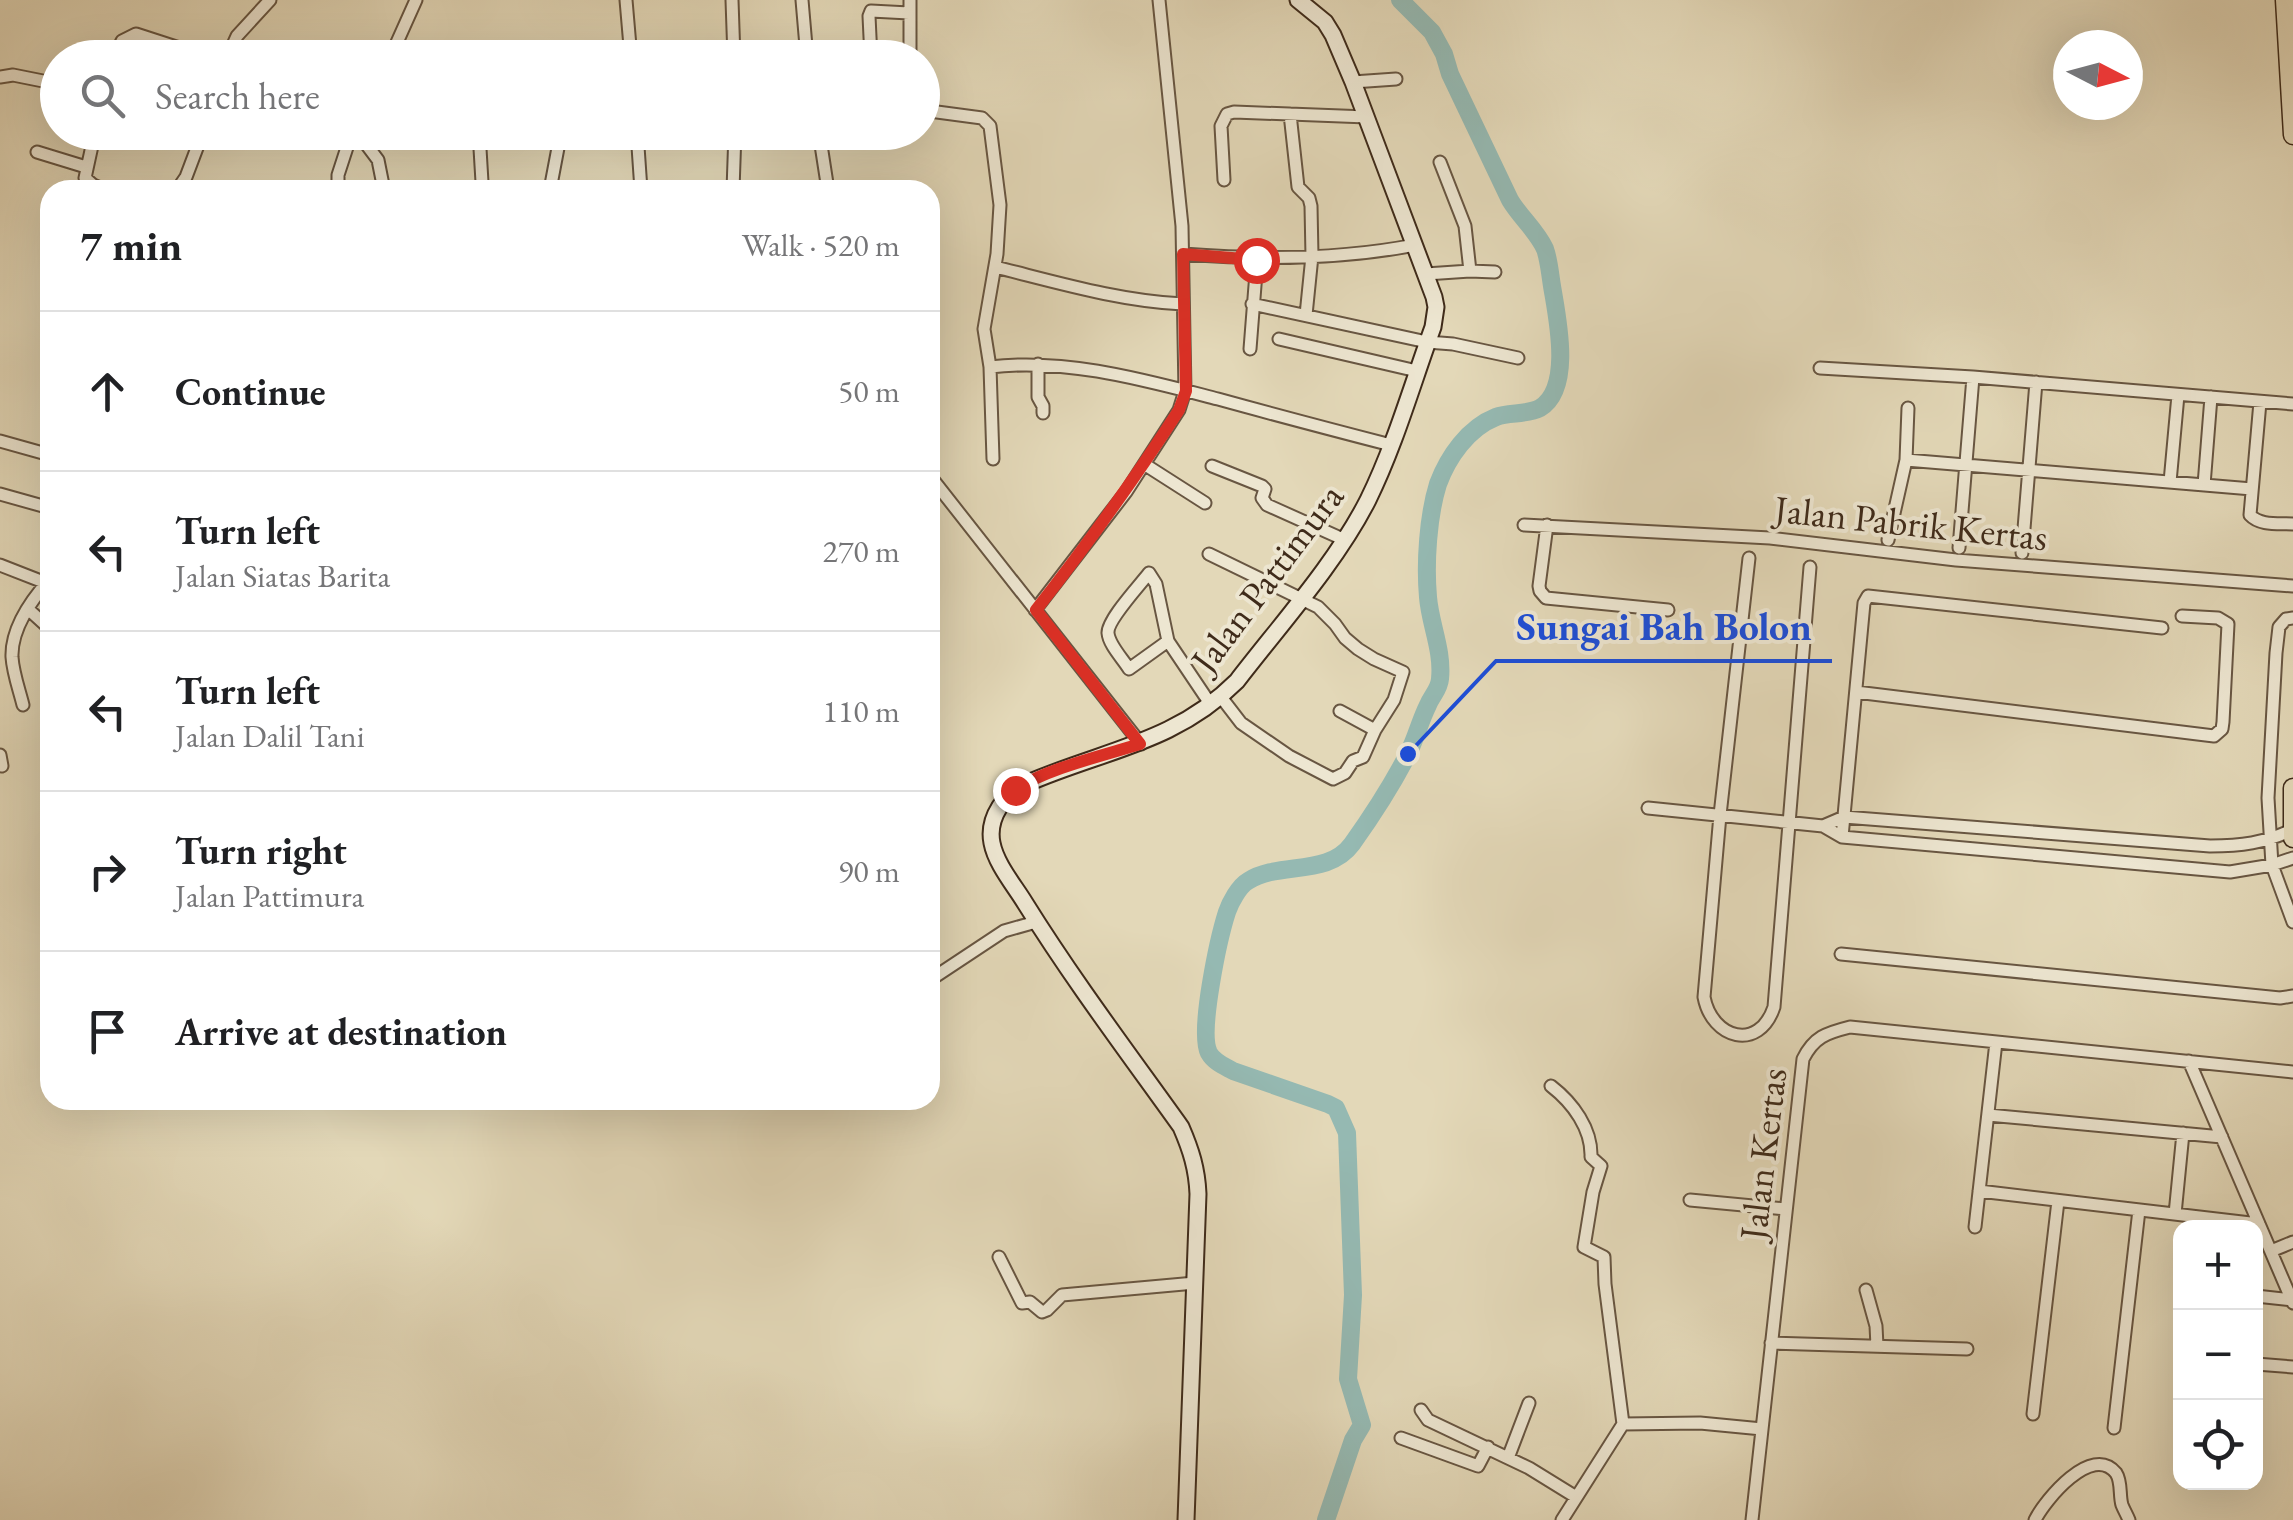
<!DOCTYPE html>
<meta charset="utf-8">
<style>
body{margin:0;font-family:"EB Garamond",serif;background:#f6f6f6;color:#202124}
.controls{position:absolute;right:30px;bottom:30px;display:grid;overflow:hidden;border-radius:20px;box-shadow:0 10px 40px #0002}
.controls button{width:90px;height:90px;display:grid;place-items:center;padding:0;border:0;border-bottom:2px solid #e0e0e0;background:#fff;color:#202124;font:50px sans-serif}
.compass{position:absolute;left:2053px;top:30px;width:90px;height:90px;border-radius:50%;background:#fff;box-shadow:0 10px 40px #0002;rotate:96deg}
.stop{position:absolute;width:30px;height:30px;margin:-22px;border:8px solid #d93025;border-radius:50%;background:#fff}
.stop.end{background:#d93025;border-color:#fff;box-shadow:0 2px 10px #0008}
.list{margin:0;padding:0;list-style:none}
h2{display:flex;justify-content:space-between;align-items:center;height:130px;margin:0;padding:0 40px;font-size:42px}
h2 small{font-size:32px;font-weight:400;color:#757577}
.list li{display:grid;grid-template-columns:65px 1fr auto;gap:30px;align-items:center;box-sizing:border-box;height:160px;padding:0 40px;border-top:2px solid #e0e0e0}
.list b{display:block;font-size:38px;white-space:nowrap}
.list p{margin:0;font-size:32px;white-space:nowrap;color:#757577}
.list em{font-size:32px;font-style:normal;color:#757577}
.icon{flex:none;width:55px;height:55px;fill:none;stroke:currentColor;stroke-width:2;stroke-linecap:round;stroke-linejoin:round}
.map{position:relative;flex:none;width:2293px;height:1520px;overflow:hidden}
.search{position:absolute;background:#fff;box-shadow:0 10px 40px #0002;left:40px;top:40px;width:900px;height:110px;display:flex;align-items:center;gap:25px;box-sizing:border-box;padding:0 35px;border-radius:55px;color:#757577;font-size:38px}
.panel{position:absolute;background:#fff;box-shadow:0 10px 40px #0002;left:40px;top:180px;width:900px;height:930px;border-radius:30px}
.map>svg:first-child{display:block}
</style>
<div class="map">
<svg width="2293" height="1520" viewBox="0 0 2293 1520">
<rect width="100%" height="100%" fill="#e3d8b8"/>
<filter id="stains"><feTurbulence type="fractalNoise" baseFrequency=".002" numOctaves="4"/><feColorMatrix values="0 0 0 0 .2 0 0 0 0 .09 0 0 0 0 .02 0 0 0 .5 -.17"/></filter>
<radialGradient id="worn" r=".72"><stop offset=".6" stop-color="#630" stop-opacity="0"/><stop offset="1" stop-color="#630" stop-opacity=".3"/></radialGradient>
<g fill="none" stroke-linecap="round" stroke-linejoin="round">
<path stroke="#95b9b2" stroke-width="18" d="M 1326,1520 L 1353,1440 L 1362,1425 L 1348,1379 L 1353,1295 L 1347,1133 L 1336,1108 L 1328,1104 L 1233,1071 C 1224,1066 1214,1062 1209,1053 C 1198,1032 1219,937 1227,912 C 1230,903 1239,886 1248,881 C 1279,861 1328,877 1352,844 C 1372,816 1392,785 1408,754 C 1416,738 1420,721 1428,705 C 1432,695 1439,690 1440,679 C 1443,650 1430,624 1428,597 C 1425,563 1428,516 1438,484 C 1448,457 1468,428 1496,417 C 1509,412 1527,415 1540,408 C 1573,388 1557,317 1552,286 C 1550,274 1549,260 1545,249 C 1537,231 1520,217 1510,200 L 1450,74 L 1444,54 L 1432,32 L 1400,0"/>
<g stroke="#685642" stroke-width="15">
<path id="street" d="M 626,0 L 631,58
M 732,0 L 734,58
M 802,0 L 807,58
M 910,0 L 910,58
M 114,58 L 122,41 L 136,34 L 210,58
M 227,58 L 237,36 L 270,0
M 390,58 L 416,0
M 871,58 L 869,16 L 871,11 L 909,13
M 0,77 L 13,75 L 58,84
M 1353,82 L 1396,79
M 922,110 L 982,118 L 990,126 L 1000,205 L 997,254 L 984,329 L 990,367 C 1067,358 1144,380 1218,399 C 1276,415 1333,430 1391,445
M 1290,114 L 1298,187 L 1309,198 L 1311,206 L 1312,256 L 1306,315
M 95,132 L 85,178 L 93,185 L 105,190
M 357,132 L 378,160 L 384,190
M 479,132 L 482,182 L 480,190
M 637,132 L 641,190
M 819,132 L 828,190
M 37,152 L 86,167
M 1440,162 L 1465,226 L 1470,271
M 1224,180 L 1221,126 L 1227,114 L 1234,112 L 1367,117
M 177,190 L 186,177 L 203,132
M 338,190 L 338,175 L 352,132
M 550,190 L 561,132
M 733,190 L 735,132
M 1183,254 C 1261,260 1338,260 1415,245
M 995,267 C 1056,282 1119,301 1183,304
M 1426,274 L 1470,271 L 1495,272
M 1252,304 L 1427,342 L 1453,344 L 1518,358
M 1279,339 L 1417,371
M 1250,349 L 1257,260
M 1038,364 L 1038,397 L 1043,406 L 1043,413
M 990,367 L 993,459
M 1820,368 L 1973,377 L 2293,404
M 2260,402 L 2250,515 C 2260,526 2279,523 2293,524
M 0,441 L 50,455
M 1906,460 L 1908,408
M 1144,464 L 1205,503
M 1212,466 L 1262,486 L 1265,489 L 1262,498 L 1267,505 L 1345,540
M 930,476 L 1141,744
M 2170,482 L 2178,395
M 2204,485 L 2211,397
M 0,494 L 50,508
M 1524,525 L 1770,538 L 1956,560 L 2293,586
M 1547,525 L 1539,586 L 1540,591 L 1546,598 L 1668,610
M 1888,540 L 1906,460 L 2252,489
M 1959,548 L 1973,377
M 2022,553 L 2036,382
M 1209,554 L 1318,607 L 1335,624 L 1345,638 L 1358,649 L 1374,659 L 1403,672 L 1394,700 L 1375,730 L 1340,711
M 1749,558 L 1720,815 L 1704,997 C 1712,1039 1759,1052 1774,1007 L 1810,567
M 0,565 L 46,583
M 28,609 L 50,629
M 1035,610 L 1126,492 L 1179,410 L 1185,391 L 1182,226 L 1159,0
M 2293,618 L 2286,619 L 2279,627 L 2276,653 L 2268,798 L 2272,865 L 2293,922
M 1168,641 L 1129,669 C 1123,659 1109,645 1108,633 C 1107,620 1140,585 1149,573 L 1156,584 L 1168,641 L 1211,705
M 1856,692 L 2214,736 L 2222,729 L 2223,722 L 2228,624 L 2218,618 L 2182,616
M 1221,697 L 1241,723 L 1289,756 L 1333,779 L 1345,773 L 1353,761 L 1363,757 L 1375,730
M 23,705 C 19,689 13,673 12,657 C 11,629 32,599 50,579
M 0,755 L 2,766
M 1648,808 L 1823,826 L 1842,837 L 2230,872 L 2272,865 L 2293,858
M 1823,826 L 1844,817 L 2210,846 C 2241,846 2264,843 2292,830
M 1842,837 L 1864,603 L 1868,596 L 2162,628
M 1841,954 L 2280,998 L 2293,996
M 930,980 L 1004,931 L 1036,922
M 2189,1061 L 2293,1303
M 1551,1086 C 1573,1103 1592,1129 1591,1157 L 1601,1166 L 1593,1192 L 1584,1247 L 1604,1257 L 1605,1284 L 1623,1424
M 1988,1115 L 2222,1137
M 1979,1191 L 2259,1224
M 1690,1200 L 1786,1209
M 2175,1214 L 2183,1133
M 1975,1227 L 1996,1042
M 2271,1251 L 2293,1242
M 999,1257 L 1022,1303 L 1030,1302 L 1042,1312 L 1047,1310 L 1062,1295 L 1195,1283
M 1866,1290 L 1876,1326 L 1877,1346
M 2256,1296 L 2292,1300
M 1771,1343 L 1967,1349
M 2256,1364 L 2293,1367
M 1421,1410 L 1428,1420 L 1529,1468 L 1576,1497
M 2033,1414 L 2058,1201
M 2114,1428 L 2139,1210
M 1401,1438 L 1478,1466 L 1488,1447
M 1508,1458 L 1529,1403
M 1562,1520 L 1623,1424 L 1700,1423 L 1762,1429
M 1752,1520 L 1803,1059 C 1814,1037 1826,1033 1850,1027 L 2293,1072
M 2035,1520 C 2045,1500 2092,1443 2116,1473 C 2122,1482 2119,1495 2122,1505 C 2124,1510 2127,1515 2129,1520"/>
</g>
<g stroke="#3f2b1a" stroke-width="19">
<path id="secondary" d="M 1186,1520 L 1198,1194 C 1197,1169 1191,1150 1181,1127 C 1128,1053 1073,980 1025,903 C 1014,885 996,864 992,843 C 987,818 1005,792 1028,783 C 1104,750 1175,743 1237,681 C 1280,625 1336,563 1368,500 C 1395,445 1412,385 1433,327 L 1436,307 L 1434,297 L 1353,82 L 1333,35 L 1325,22 L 1298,0"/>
</g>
<g stroke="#3f2b1a" stroke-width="21">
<path id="primary" d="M 2285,0 L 2293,135
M 2293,788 L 2293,838"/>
</g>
<use href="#street" stroke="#ede6d1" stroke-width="11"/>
<use href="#secondary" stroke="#ede6d1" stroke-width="15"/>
<use href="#primary" stroke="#e3d8b8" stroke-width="18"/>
</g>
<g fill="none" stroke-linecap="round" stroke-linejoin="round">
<path stroke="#d93025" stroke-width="12" d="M 1015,790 C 1045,769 1105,755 1140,744 L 1036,610 C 1087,545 1134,480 1179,410 L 1186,391 L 1183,254 L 1256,260"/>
</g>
<g text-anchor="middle" stroke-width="8" stroke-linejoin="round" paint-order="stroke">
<g font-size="38" fill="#3f2b1a" stroke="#ede6d1">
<text transform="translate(1911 523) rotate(6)" y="13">Jalan Pabrik Kertas</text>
<text transform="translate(1267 578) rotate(-53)" y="13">Jalan Pattimura</text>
<text transform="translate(1763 1154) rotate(-83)" y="13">Jalan Kertas</text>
</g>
</g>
<path fill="none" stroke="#1d4ed8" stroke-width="4" d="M1408 754L1496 661H1832"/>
<circle fill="#1d4ed8" stroke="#ede6d1" stroke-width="4" cx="1408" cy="754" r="10"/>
<g font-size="40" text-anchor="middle" font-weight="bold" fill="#1d4ed8" stroke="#ede6d1" stroke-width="8" stroke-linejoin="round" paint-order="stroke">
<text x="1664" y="640">Sungai Bah Bolon</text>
</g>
<rect width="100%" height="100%" filter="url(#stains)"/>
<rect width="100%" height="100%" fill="url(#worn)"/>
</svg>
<div class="controls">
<button>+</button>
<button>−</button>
<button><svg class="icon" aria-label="locate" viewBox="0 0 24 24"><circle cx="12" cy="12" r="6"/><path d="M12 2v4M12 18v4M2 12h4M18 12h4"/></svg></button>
</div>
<svg class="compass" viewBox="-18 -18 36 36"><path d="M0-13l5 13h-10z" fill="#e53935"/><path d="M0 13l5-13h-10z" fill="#757577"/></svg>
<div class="stop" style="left:1256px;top:260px"></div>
<div class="stop end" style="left:1015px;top:790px"></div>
<div class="search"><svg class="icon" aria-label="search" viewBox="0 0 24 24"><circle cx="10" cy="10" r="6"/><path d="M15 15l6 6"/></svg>Search here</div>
<section class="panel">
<h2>7 min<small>Walk · 520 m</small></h2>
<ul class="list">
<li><svg class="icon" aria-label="ahead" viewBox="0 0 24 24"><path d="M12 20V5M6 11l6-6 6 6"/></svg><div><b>Continue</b></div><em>50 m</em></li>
<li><svg class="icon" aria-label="left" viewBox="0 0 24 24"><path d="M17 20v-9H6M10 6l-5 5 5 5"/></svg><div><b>Turn left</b><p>Jalan Siatas Barita</p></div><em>270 m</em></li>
<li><svg class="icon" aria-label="left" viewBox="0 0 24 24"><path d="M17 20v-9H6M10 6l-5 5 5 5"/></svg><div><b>Turn left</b><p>Jalan Dalil Tani</p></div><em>110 m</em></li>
<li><svg class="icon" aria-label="right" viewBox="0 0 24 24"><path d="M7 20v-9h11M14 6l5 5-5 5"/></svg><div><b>Turn right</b><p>Jalan Pattimura</p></div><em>90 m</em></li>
<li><svg class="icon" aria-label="arrive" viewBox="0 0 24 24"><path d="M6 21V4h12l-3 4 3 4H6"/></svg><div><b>Arrive at destination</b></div></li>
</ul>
</section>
</div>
